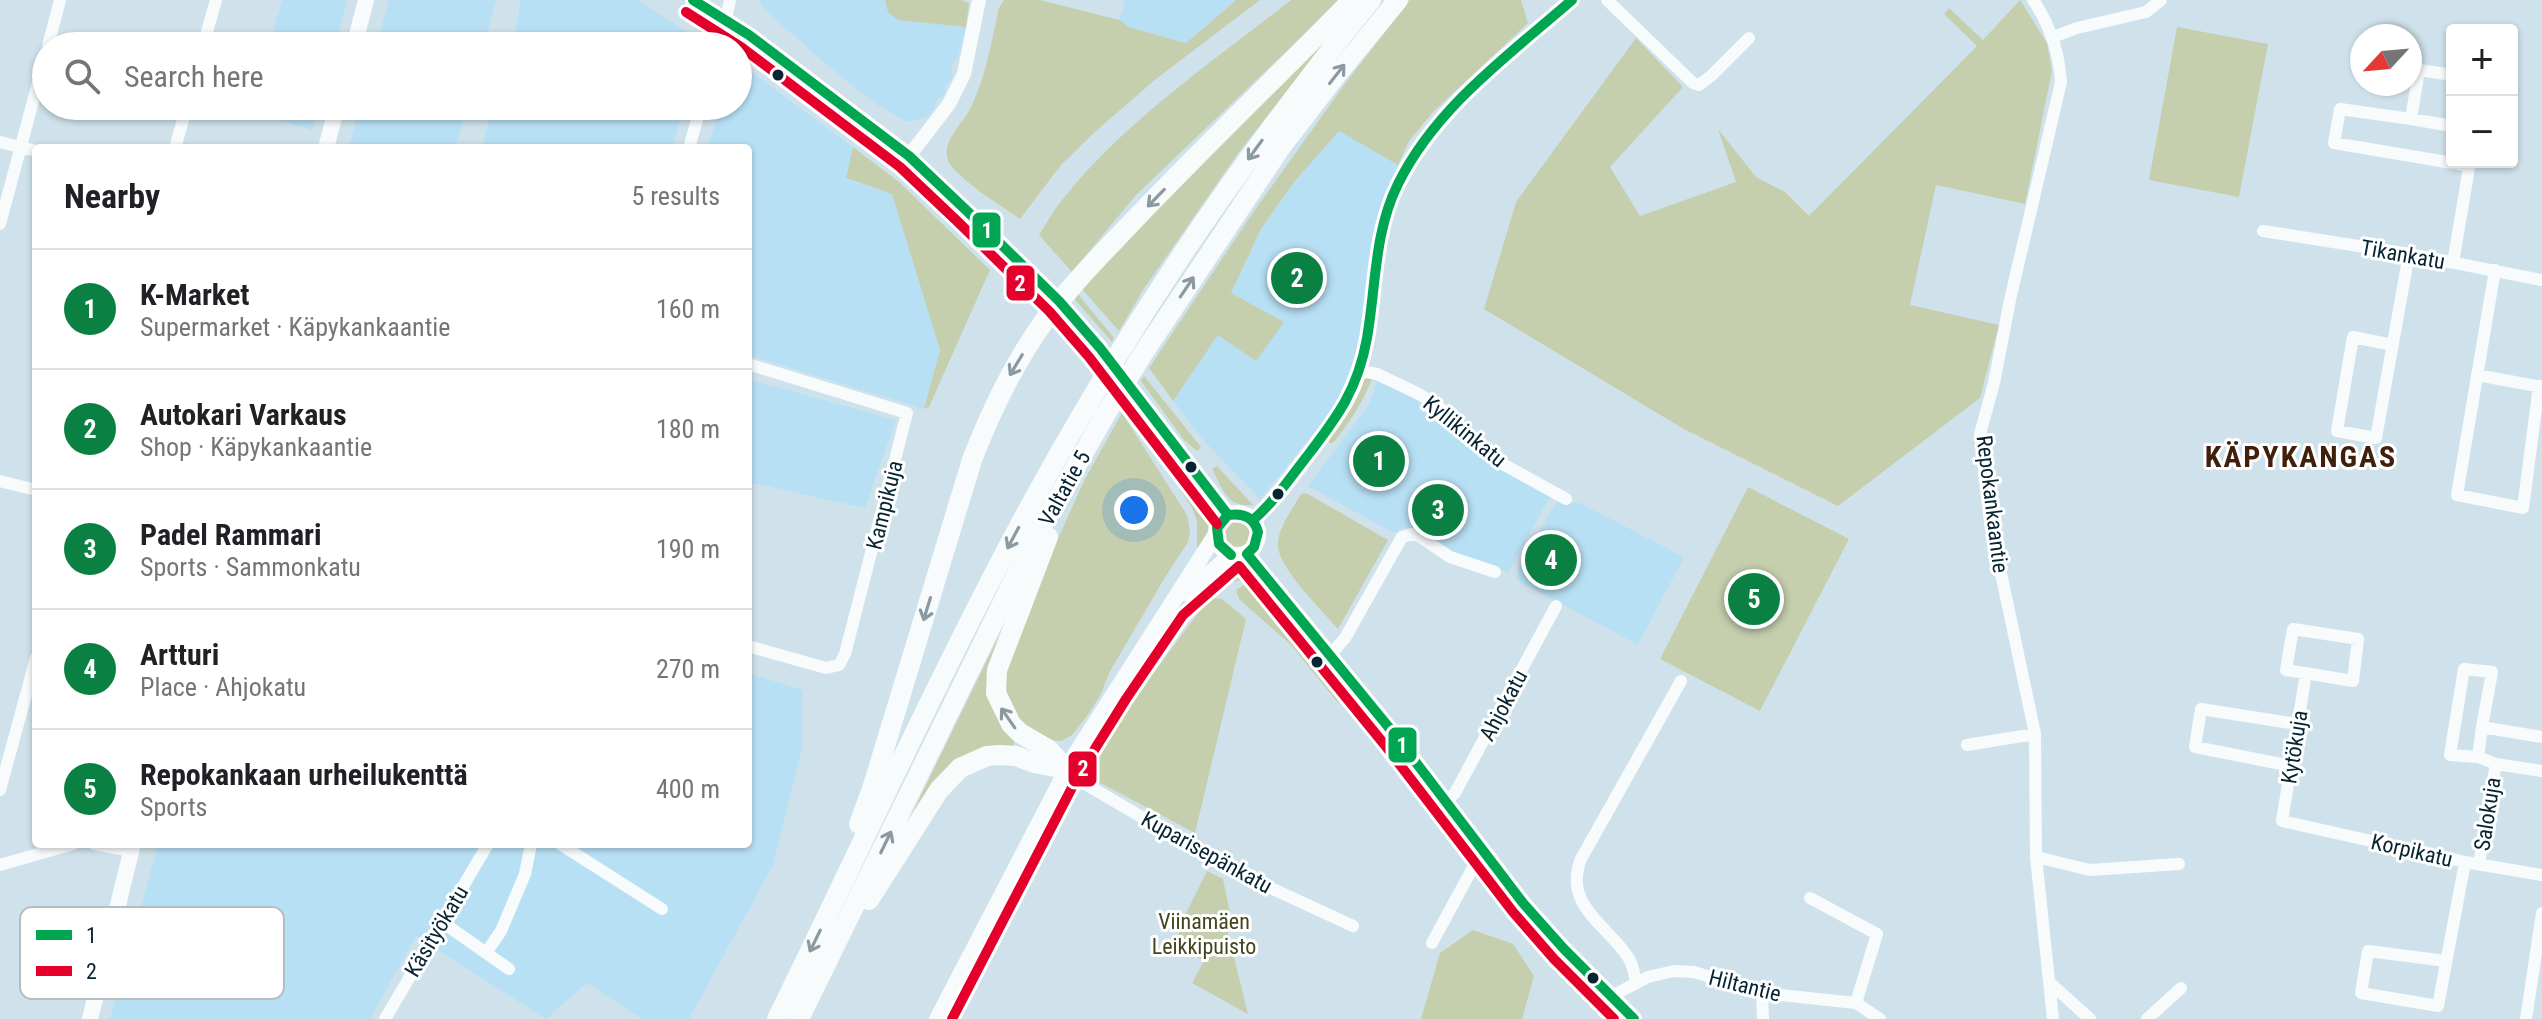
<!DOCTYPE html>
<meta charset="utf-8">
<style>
body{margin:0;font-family:"Roboto Condensed",sans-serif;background:#f2f2f2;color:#202124}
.controls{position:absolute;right:24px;top:24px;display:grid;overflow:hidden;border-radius:8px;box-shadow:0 2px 6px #0004}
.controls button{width:72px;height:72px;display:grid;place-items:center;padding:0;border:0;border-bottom:2px solid #e0e0e0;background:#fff;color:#202124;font:40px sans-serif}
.compass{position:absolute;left:2350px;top:24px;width:72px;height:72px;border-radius:50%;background:#fff;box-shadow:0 2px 6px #0004;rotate:244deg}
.you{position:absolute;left:1134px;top:510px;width:28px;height:28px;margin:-20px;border:6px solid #fff;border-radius:50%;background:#1a73e8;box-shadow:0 0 0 12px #1a73e833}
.badge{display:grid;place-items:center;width:52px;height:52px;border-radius:50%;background:#0b8043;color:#fff;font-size:26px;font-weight:700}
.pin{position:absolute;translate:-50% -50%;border:4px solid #fff;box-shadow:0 2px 8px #0006}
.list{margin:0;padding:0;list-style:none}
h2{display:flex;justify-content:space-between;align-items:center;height:104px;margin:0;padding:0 32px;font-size:34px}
h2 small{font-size:26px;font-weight:400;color:#757577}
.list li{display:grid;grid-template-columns:52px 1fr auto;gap:24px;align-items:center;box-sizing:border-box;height:120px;padding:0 32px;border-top:2px solid #e0e0e0}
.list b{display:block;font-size:30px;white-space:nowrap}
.list p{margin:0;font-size:26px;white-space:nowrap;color:#757577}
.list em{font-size:26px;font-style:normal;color:#757577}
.icon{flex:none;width:44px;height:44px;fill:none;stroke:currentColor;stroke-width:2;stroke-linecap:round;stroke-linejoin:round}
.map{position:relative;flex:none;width:2542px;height:1019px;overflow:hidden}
.search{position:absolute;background:#fff;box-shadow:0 2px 6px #0004;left:32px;top:32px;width:720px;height:88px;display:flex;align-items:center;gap:20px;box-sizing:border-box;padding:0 28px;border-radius:44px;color:#757577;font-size:30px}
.panel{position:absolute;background:#fff;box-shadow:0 2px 6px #0004;left:32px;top:144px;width:720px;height:704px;border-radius:8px}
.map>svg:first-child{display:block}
</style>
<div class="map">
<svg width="2542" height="1019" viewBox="0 0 2542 1019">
<rect width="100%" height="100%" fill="#cfe2eb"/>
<path fill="#b8e0f4" d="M 282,0 L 347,0 L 335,46 L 269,46 Z
M 389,0 L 496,0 L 484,46 L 376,46 Z
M 521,0 L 638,0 L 690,34 L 697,46 L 512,46 Z
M 759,0 L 885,0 L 885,4 L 957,27 L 966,27 L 958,58 L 952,64 L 952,77 L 945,87 L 945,95 L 937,100 L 935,108 L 927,117 L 907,122 L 874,103 L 828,66 L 765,10 Z
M 1122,0 L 1236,0 L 1186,43 L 1131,28 L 1119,20 L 1125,1 Z
M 738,65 L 742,65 L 853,147 L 846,179 L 892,194 L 940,350 L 924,409 L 748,355 L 748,148 L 707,148 L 721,106 L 738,106 Z
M 252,106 L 319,106 L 312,130 L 251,112 Z
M 360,106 L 467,106 L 455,148 L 349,148 Z
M 494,106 L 684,106 L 672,148 L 481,148 Z
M 1339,130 L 1398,165 L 1387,191 L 1371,251 L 1360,341 L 1353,374 L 1344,392 L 1327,417 L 1260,499 L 1203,440 L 1173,401 L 1218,335 L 1283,322 L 1231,294 L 1261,229 L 1295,181 Z
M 748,379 L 896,420 L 865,508 L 748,482 Z
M 1378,380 L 1403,392 L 1434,412 L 1492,465 L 1550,497 L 1508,572 L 1456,554 L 1412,528 L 1403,528 L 1394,533 L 1308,486 L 1368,406 Z
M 1557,501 L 1580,503 L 1684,557 L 1638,645 L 1519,581 L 1517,577 L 1517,572 L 1523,561 Z
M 748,673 L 802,690 L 802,749 L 773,865 L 689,1019 L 642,1019 L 587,983 L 546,1019 L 416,936 L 370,1019 L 110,1019 L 158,844 L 748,844 Z"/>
<path fill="#c5cfad" d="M 885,0 L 962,0 L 969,3 L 966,27 L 898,20 L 888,12 Z
M 1004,0 L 1040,0 L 1119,20 L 1131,28 L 1186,43 L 1236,0 L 1260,0 L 1156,79 L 1097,130 L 1061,165 L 1020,219 C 1003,207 954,177 948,160 C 941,143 961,125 969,111 C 986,79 991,42 999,8 Z
M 1291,0 L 1340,0 L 1136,195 L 1072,272 L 1039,235 C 1048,221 1056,206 1067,194 C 1129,118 1214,61 1291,0 Z
M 1410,0 L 1521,0 L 1528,23 L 1432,113 L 1409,141 L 1398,165 L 1339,131 L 1295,181 L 1261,229 L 1231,293 L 1284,322 L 1256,361 L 1218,335 L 1173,401 L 1149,368 L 1252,214 L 1347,81 Z
M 2020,0 L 2047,43 L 2052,71 L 2025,204 L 1936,185 L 1910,305 L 1999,325 L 1980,398 L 1838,506 L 1682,428 L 1484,309 L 1516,202 L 1636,38 L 1683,87 L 1610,167 L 1640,216 L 1736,182 L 1718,129 L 1756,177 L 1785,192 L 1809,216 L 1977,46 L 1944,14 L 1949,8 L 1983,40 Z
M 1341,23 L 1239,152 L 1143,290 L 1119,331 L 1082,289 L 1126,238 Z
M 2177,27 L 2268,44 L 2239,197 L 2149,180 Z
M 853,147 L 899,182 L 990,270 L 929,407 L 924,409 L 940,350 L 892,194 L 846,178 Z
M 1078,294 L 1114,338 L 1112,342 L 1077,302 L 1075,300 Z
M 1144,376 L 1201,447 L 1197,451 L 1184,440 L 1141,381 Z
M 1368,377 L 1372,379 C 1362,404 1349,423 1333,443 L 1330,443 L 1328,441 L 1362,382 Z
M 1129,400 L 1178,471 L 1206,504 L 1210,514 L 1207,536 L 1197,550 L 1197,521 L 1191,506 L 1126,407 Z
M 1122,413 L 1187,515 L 1190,532 L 1188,542 L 1164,579 L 1109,673 L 1102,692 L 1090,712 L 1072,735 L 1061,741 L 1047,740 L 1034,735 L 1005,706 L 1004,668 L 1016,631 L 1085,479 Z
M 1217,466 L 1253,505 C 1227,508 1223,489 1212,469 Z
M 1433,486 L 1461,502 L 1444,533 L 1416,518 Z
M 1748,487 L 1849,539 L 1760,711 L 1660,659 Z
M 1306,493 L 1388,540 L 1338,629 C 1322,610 1279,569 1278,546 C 1277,529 1293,508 1301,494 Z
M1222 534a14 14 0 1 1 28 0a14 14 0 1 1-28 0Z
M 1232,564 L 1238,565 L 1247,574 L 1242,580 L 1233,582 L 1218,569 Z
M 1252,580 L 1279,610 L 1302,645 L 1309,652 L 1308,657 L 1328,678 L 1339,704 L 1291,645 L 1239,599 L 1236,590 Z
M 1213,598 L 1222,599 L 1246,619 L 1195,833 L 1089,777 L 1121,717 L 1204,605 Z
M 1016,601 C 1011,619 989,689 991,702 C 995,718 1004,728 1016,738 L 1012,748 L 978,750 L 885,869 Z
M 1207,871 L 1223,879 L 1230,914 L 1228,933 L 1248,1014 L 1192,983 L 1204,961 L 1178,946 L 1179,927 Z
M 1473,930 L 1513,944 L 1534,976 L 1522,1019 L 1421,1019 L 1440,953 Z"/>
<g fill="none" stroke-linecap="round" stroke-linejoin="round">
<path stroke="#f8fbfc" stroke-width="12" d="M 1607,0 L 1693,83 L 1699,85 L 1711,76 L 1749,38
M 2033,0 C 2050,25 2059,52 2061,82 L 2010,300 L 1994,383 L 1980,434 L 1990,521 L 2035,734 L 2036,857 L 2053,1019
M 2053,37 L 2077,28 L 2146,12 L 2161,0
M 48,46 L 60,0
M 203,46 L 216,0
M 720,46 L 730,0
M 2452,75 L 2419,70 L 2411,119 L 2340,109 L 2334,143 L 2470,166
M 2411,119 L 2452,126
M 0,142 L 36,151
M 175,148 L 187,106
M 689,148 L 701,106
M 0,224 L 46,53
M 2263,231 L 2409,254 L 2542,280
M 2453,263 L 2470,162
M 2495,270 L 2457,495 L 2523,508 L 2539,386
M 2393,345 L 2353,337 L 2337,431 L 2376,438 L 2409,254
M 748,364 L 907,413 L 845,654 L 839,665 L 826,668 L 748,646
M 1361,371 L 1377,374 L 1419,394 L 1438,406 L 1492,458 L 1566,499
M 2477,375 L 2542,387
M 0,481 L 36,490
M 2293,629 L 2358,639 L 2353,681 L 2286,670 Z
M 1330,655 L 1345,638 L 1402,537 L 1412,534 L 1419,536 L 1450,557 L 1495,572
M 2306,673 L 2282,821 L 2465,862 L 2542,875
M 2542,737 L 2482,727 L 2492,672 L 2464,669 L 2450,755 L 2478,757 L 2496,764 L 2542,771
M 1967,745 L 2035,734
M 2478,757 L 2482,727
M 2291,766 L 2195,747 L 2201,709 L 2297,724
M 1066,769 L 1080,781 L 1234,871 L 1353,926
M 0,790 L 36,658
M 1447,801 L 1455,793 L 1556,606
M 94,844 L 131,851
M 560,844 L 662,909
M 2036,857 L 2090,870 L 2179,864
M 2479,864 L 2496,764
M 0,865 L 73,844
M 1810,898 L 1877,934 L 1856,1003
M 442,922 L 509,969
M 1432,943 L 1477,860 L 1485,852
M 486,953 L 501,931 L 525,874 L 531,844
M 2446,961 L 2368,951 L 2361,993 L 2438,1006 L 2465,862
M 1636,982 C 1634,974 1633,964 1628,957 C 1606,924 1563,905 1581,859 L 1681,681
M 2049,982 L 2090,1019
M 1762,993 L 1763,1019
M 1610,997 L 1648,977 L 1674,971 L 1694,972 L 1762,993 L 1856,1003 L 1880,1019
M 385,1019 L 488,844
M 2147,1019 L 2181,988
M 2526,1019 L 2542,913"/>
<path stroke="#f8fbfc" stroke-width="14" d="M 909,156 L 949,104 L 964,74 L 979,0
M 1253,520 C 1275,502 1291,478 1308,455 C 1325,434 1345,410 1355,385 C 1361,370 1364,354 1367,338 C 1376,286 1374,232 1398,184 C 1434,109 1511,55 1572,0
M 936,1019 L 1066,769"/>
<path stroke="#f8fbfc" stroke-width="16" d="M 693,0 L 749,35 L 909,156 L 967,211 L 1059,301 L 1100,348 L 1228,515
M 354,46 L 366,0
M 326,148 L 337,106
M1216 534a21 21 0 1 1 42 0a21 21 0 1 1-42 0Z
M 1247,554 L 1395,735 L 1523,903 L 1564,949 L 1634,1019
M 1186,593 L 1231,555
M 1066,769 L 1216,534
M 90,1019 L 133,844"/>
<path stroke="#f8fbfc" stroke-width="20" d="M 1048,537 L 997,670 L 996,693 L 1011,724 L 1020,733 L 1049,750 L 1066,769
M 859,824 L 872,789 L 972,460 C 991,411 1013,364 1045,320 C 1072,283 1106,250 1138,216 C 1208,143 1281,73 1352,0
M 869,900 L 939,790 L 960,768 L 987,756 L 1000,755 L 1016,756 L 1034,763 L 1066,769
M 777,1019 C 850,871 918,720 994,574 C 1099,370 1226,177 1371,0
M 799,1019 L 1031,545 L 1104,417 L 1144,352 L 1281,147 L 1338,73 L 1398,0"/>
<g stroke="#fff" stroke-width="16">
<path id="bus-1" d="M 693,0 L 749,35 L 909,156 L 967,211 L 1059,301 L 1100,348 L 1228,515
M 1253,520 C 1275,501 1290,478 1308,455 C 1338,416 1358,389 1367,338 C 1376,287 1374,232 1398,184 C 1436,107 1509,55 1572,0
M 1231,555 L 1219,544 L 1217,528 L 1228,515 C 1243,513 1254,517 1258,532 L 1254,547 L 1247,554 L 1395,735 L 1523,903 L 1564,949 L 1634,1019"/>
</g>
<g stroke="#fff" stroke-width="16">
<path id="bus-2" d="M 686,12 L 741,47 L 900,167 L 957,221 L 1049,311 L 1089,357 L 1217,524
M 952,1019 L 1078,776 L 1126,699 L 1183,615 L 1239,566 L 1384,744 L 1513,912 L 1554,959 L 1614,1019"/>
</g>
<use href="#bus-1" stroke="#00a651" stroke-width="10"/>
<use href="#bus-2" stroke="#e4002b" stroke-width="10"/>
</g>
<defs><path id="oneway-shaft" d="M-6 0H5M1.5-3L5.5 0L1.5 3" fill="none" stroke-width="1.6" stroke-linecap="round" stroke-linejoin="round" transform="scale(2)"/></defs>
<g stroke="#8b9aa1">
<use href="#oneway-shaft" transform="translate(1337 74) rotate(-52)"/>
<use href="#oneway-shaft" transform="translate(1255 150) rotate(126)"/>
<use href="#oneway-shaft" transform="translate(1156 198) rotate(134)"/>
<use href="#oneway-shaft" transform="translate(1187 287) rotate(-56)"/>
<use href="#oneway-shaft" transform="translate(1016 365) rotate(121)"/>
<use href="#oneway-shaft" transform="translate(1013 538) rotate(118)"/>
<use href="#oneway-shaft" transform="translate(927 609) rotate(107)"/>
<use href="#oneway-shaft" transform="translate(1008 718) rotate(-125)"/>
<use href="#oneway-shaft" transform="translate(886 842) rotate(-64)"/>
<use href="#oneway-shaft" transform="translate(815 941) rotate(116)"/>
</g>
<g fill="#062432" stroke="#fff" stroke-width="3">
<circle cx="778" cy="75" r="7"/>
<circle cx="1191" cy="467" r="7"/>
<circle cx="1278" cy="494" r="7"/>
<circle cx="1317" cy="662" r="7"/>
<circle cx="1593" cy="978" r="7"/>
</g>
<g text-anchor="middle" stroke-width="6" stroke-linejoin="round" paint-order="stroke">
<g font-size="22" fill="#062432" stroke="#fff">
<text transform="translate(2403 254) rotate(10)" y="8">Tikankatu</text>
<text transform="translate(1465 431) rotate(39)" y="8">Kyllikinkatu</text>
<text transform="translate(1064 488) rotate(-61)" y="8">Valtatie 5</text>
<text transform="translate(1993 504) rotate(83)" y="8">Repokankaantie</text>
<text transform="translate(884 505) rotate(-76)" y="8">Kampikuja</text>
<text transform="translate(1503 705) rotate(-62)" y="8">Ahjokatu</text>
<text transform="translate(2294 747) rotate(-81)" y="8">Kytökuja</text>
<text transform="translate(2487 814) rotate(-81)" y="8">Salokuja</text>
<text transform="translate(2412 850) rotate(13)" y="8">Korpikatu</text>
<text transform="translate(1207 852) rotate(29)" y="8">Kuparisepänkatu</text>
<text transform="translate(436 931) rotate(-59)" y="8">Käsityökatu</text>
<text transform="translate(1745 985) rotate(14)" y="8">Hiltantie</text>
</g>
<g font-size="22" fill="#44451c" stroke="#fff">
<text x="1204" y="929">Viinamäen<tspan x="1204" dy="25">Leikkipuisto</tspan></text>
</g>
<g font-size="30" font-weight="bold" letter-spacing="2" fill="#41200b" stroke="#fff">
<text x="2301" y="467">KÄPYKANGAS</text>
</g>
</g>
<rect x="20" y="907" width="264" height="92" rx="12" fill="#fff" stroke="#b4bdc2" stroke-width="2"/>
<rect x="36" y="930" width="36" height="10" fill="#00a651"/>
<rect x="36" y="966" width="36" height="10" fill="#e4002b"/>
<g font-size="22" fill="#062432">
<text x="86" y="943">1</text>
<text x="86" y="979">2</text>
</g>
<g stroke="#fff" stroke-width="3">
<rect x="971" y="211" width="31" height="38" rx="8" fill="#00a651"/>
<rect x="1005" y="264" width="31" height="38" rx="8" fill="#e4002b"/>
<rect x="1387" y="726" width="31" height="38" rx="8" fill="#00a651"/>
<rect x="1067" y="750" width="31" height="38" rx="8" fill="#e4002b"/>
</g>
<g font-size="22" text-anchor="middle" font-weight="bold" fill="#fff">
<text x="987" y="238">1</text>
<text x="1020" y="291">2</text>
<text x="1402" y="753">1</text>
<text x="1083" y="776">2</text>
</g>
</svg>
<div class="controls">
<button>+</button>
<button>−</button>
</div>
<svg class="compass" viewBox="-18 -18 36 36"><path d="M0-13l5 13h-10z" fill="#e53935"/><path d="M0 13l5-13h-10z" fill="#757577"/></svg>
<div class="you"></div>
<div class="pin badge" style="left:1379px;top:461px">1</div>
<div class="pin badge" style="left:1297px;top:278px">2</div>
<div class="pin badge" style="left:1438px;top:510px">3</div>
<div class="pin badge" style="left:1551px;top:560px">4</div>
<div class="pin badge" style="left:1754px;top:599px">5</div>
<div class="search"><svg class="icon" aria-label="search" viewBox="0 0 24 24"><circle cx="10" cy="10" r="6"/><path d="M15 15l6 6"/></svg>Search here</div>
<section class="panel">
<h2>Nearby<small>5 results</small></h2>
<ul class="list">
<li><span class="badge">1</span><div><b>K-Market</b><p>Supermarket · Käpykankaantie</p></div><em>160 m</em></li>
<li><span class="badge">2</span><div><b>Autokari Varkaus</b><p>Shop · Käpykankaantie</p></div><em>180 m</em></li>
<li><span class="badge">3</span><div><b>Padel Rammari</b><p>Sports · Sammonkatu</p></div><em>190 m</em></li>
<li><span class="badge">4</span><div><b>Artturi</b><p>Place · Ahjokatu</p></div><em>270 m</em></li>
<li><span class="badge">5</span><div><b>Repokankaan urheilukenttä</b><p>Sports</p></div><em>400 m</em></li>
</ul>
</section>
</div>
